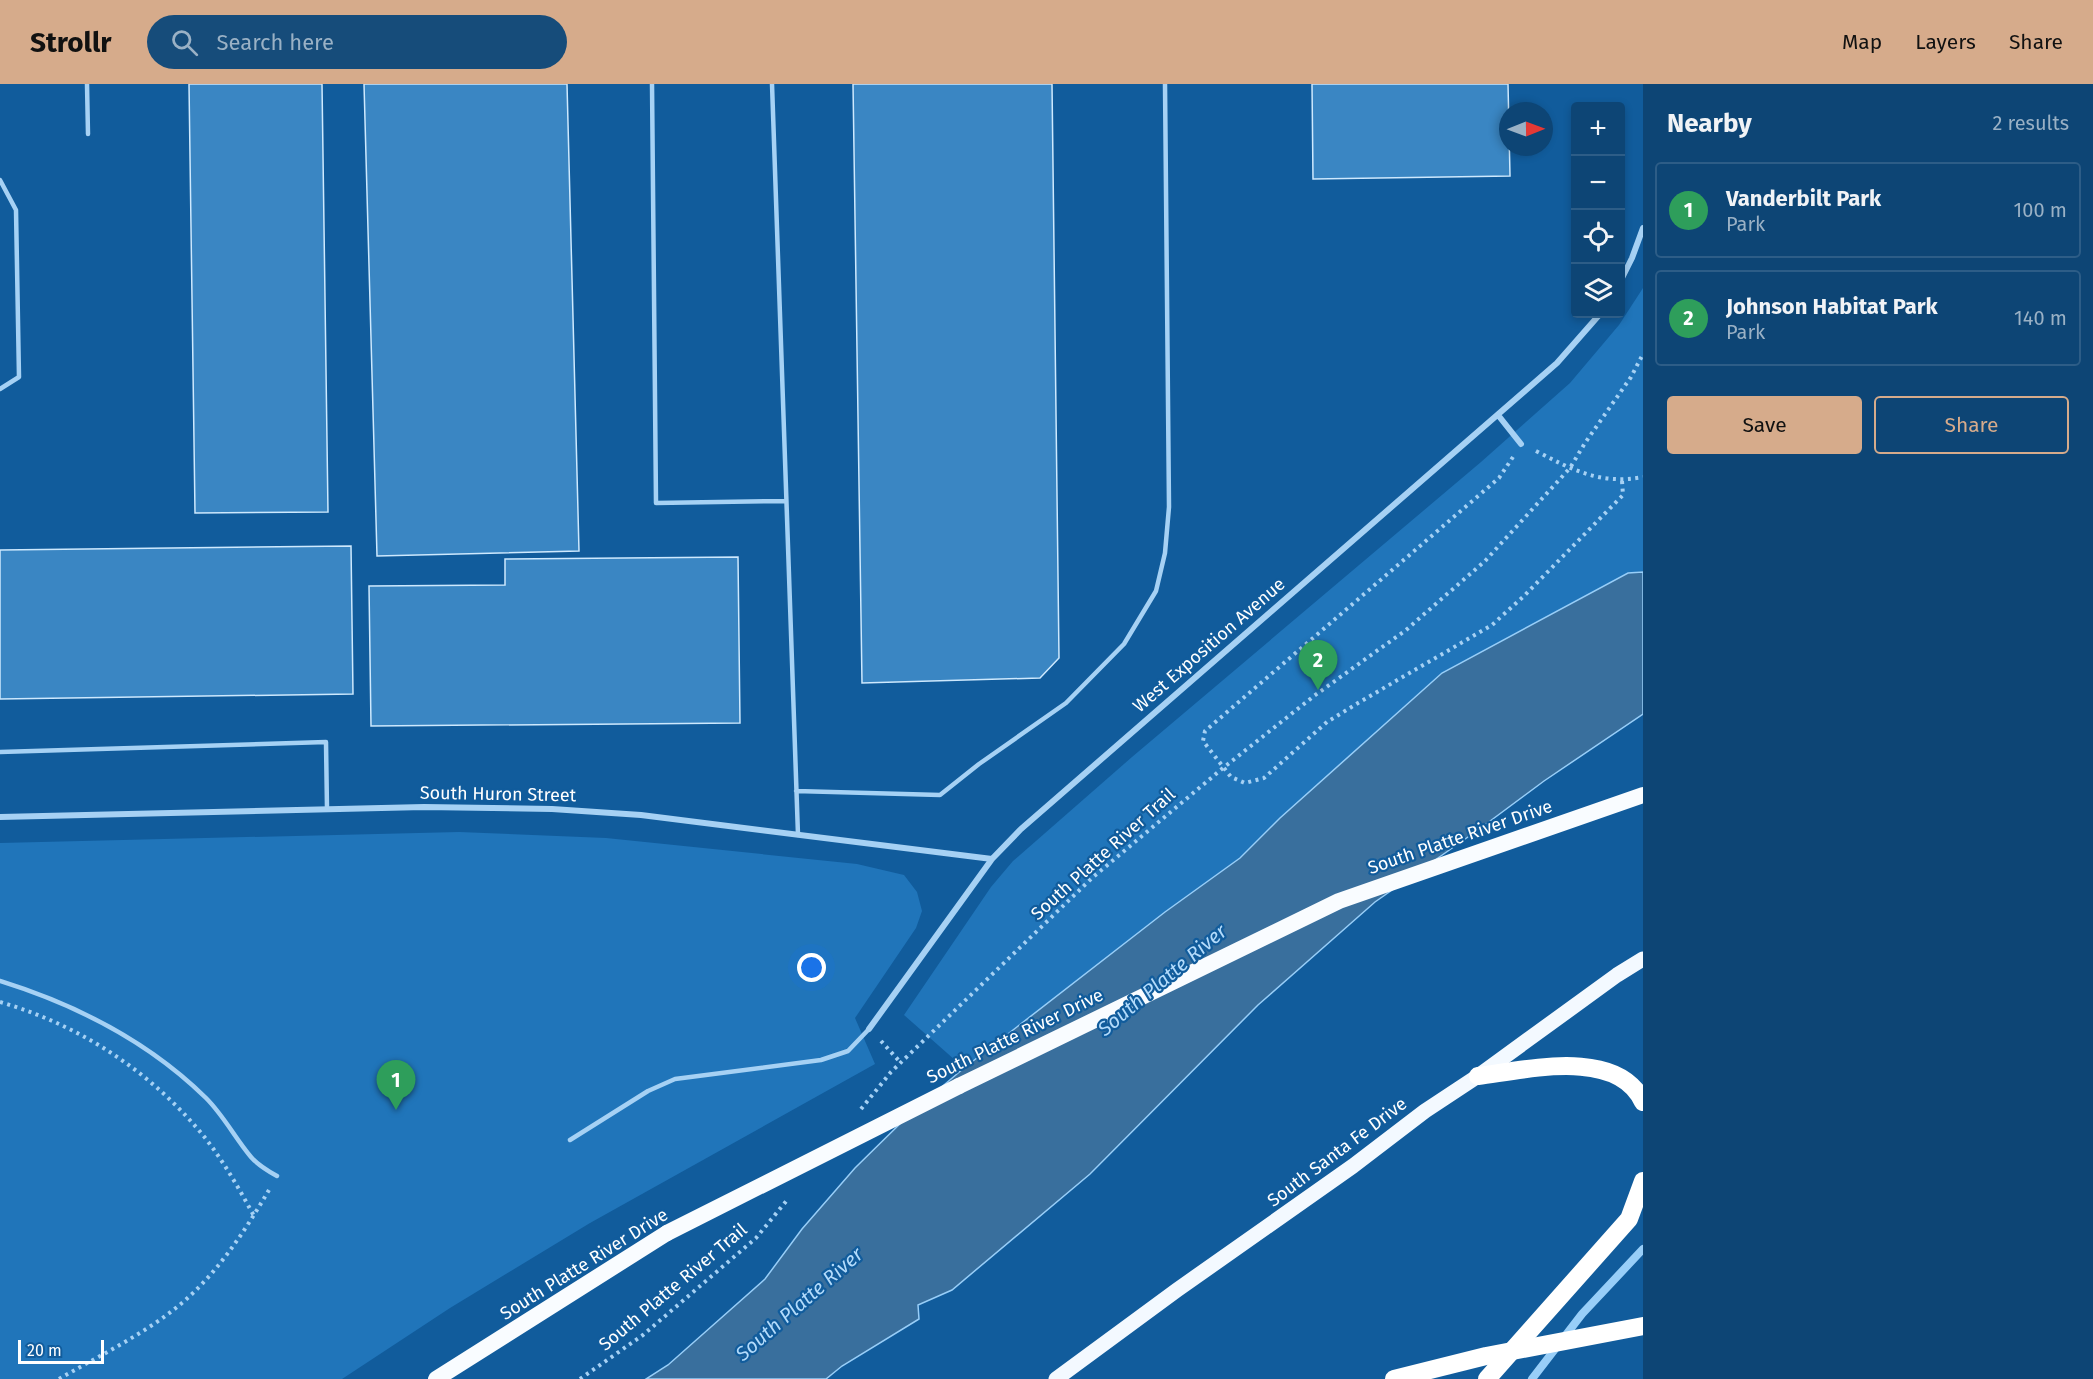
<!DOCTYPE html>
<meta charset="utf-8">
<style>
body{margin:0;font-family:"Fira Sans",sans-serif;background:#164c7a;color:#f1f3f6}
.controls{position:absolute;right:18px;top:18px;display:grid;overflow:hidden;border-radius:6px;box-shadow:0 3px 9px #0003}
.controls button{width:54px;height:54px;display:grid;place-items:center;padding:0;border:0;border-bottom:2px solid #2d5d87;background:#0d4575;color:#f1f3f6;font:30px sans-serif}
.compass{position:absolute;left:1499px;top:18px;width:54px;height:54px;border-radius:50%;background:#0d4575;box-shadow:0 3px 9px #0003;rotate:89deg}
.scale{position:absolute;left:18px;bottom:15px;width:86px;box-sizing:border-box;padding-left:6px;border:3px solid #fff;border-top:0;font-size:16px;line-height:21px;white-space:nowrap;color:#fff;-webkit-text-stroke:4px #115c9c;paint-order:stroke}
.you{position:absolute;left:812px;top:884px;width:21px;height:21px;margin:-15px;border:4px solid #fff;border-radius:50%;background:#1a73e8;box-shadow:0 0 0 9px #1a73e833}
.badge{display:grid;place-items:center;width:39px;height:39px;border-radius:50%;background:#d6ab8b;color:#fff;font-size:20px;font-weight:700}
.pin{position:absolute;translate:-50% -50px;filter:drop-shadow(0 2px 3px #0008)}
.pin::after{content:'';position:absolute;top:32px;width:21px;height:18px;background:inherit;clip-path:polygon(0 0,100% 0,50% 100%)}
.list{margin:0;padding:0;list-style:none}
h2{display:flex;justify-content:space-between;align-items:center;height:78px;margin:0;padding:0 24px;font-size:26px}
h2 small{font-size:20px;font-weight:400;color:#9ab1c5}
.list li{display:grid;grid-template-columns:39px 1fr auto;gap:18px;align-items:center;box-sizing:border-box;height:96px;margin:0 12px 12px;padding:0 12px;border:2px solid #2d5d87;border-radius:6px}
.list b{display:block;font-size:22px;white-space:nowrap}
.list p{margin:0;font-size:20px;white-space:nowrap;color:#9ab1c5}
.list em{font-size:20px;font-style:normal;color:#9ab1c5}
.actions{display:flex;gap:12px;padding:18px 24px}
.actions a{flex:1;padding:14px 0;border:2px solid #d6ab8b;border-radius:6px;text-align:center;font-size:21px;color:#d6ab8b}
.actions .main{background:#d6ab8b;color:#111}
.icon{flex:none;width:33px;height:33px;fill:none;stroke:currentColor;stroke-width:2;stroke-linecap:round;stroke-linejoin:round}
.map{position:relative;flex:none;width:1643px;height:1295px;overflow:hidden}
header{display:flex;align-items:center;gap:36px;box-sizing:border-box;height:84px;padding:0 30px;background:#d6ab8b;color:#111}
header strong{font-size:28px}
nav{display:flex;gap:33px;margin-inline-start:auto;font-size:21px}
.search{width:420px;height:54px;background:#164c7a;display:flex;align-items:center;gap:15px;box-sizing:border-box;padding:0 21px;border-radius:33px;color:#9ab1c5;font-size:22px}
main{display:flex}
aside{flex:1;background:#0d4575}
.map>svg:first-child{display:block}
</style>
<header>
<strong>Strollr</strong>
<div class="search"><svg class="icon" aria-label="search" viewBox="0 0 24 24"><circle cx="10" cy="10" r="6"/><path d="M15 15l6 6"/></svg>Search here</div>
<nav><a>Map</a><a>Layers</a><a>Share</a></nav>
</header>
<main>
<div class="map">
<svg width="1643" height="1295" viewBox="0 0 1643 1295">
<rect width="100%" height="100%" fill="#115c9c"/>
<path fill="#2075ba" d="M 1643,204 L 1643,487 L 1628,489 L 1442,589 L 1240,774 L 1165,828 L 964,984 L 904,931 L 991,803 L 1013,777 L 1132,673 L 1481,378 L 1570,299 L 1619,241 Z
M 459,748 L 606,754 L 857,780 L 904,791 L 917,808 L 922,827 L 916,844 L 855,934 L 875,980 L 590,1139 L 450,1224 L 342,1295 L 0,1295 L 0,759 Z"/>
<path fill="#396f9d" stroke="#98cef8" stroke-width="1.5" d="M 1643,488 L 1643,630 L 1544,697 L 1478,746 L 1375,818 L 1258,921 L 1090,1090 L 952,1206 L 918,1221 L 919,1235 L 842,1282 L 826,1295 L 646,1295 L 668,1281 L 765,1195 L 802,1145 L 855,1084 L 912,1028 L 964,984 L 1165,828 L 1240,774 L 1280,734 L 1442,589 L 1628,489 Z"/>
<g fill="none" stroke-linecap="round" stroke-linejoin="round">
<path stroke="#98cef8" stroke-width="8" d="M 1532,1295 L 1582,1230 L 1643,1165"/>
</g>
<path fill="#3a86c3" stroke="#cee9fe" stroke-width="1.5" d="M 189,0 L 322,0 L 328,428 L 195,429 Z
M 364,0 L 567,0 L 579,467 L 377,472 Z
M 853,0 L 1052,0 L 1059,574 L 1040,594 L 862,599 Z
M 1312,0 L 1508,0 L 1510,92 L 1313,95 Z
M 351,462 L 353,610 L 0,615 L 0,466 Z
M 738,473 L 740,639 L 371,642 L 369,502 L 505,501 L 505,475 Z"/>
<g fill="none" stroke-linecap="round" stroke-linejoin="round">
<path stroke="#a6d1f4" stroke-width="4" stroke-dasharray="3 4.5" stroke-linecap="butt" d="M 1536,367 C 1573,386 1600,401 1643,393
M 1513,373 L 1499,394 L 1205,647 L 1203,657 L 1231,693 L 1245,699 L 1264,694 L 1327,638 L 1358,619 L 1492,541 L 1524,512 L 1623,411 L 1622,397
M 0,918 C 76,940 144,983 196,1043 C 219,1069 237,1101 254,1132
M 881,957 L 901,979
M 861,1025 L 891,988 L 1092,794 L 1223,684 L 1314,612 L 1406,546 L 1485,477 L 1570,384 L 1585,359 L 1631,293 L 1643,270
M 59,1295 C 97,1273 138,1253 172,1227 C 214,1195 243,1150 269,1106
M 580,1295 L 643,1251 L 756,1154 L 788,1115"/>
<path stroke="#a6d1f4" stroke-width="4.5" d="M 87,0 L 88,50
M 652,0 L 656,419 L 786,417
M 772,0 L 798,751
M 0,96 L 16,126 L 19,293 L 0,305
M 0,668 L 326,658 L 327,725
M 796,707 L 940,711 L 979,680 L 1066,619 L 1124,560 L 1156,507 L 1165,469 L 1169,423 L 1165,0
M 0,897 C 77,921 148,957 206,1014 C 224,1032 235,1054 251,1073 C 258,1081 268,1087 277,1092
M 570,1056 L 648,1007 L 675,995 L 821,976 L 848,967 L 869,945"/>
<path stroke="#a6d1f4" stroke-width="6" d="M 1620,198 L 1632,174 L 1643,144
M 1498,331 L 1521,360
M 0,733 L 424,723 L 552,725 L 641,731 L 992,775
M 869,945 L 992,775 L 1021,745 L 1557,279 L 1600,230"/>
<path stroke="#f3f9ff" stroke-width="15" d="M 1056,1295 L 1177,1206 L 1353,1082 L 1425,1027 L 1478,992 L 1617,891 L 1643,875"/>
<path stroke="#f9fcff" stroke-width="16" d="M 959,1002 L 1339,817 L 1643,711
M 436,1295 L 667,1149"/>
<path stroke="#fff" stroke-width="18" d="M 1478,992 C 1525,986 1618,963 1643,1018
M 1487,1295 L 1629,1135 L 1643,1097"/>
<path stroke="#f9fcff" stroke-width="16" d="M 667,1149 L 959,1002"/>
<path stroke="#fff" stroke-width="18" d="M 1394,1295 L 1486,1272 L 1643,1242"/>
</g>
<g text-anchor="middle" stroke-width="4.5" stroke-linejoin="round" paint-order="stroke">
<g font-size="18" fill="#fff" stroke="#115c9c">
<text transform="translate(1209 561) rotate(-41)" y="6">West Exposition Avenue</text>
<text transform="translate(498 710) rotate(1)" y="6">South Huron Street</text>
<text transform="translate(1460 753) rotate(-19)" y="6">South Platte River Drive</text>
<text transform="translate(1103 770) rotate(-42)" y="6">South Platte River Trail</text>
<text transform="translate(1015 952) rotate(-26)" y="6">South Platte River Drive</text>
<text transform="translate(1337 1068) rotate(-37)" y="6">South Santa Fe Drive</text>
<text transform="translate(584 1180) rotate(-32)" y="6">South Platte River Drive</text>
<text transform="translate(673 1203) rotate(-40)" y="6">South Platte River Trail</text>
</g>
<g font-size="20" font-style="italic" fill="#b3dbfb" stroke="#115c9c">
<text transform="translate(1162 896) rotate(-40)" y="7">South Platte River</text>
<text transform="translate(799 1220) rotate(-41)" y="7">South Platte River</text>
</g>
</g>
</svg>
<div class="controls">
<button>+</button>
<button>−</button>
<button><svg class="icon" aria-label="locate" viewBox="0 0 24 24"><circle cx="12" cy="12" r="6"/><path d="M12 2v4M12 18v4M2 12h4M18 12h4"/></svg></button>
<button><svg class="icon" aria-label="layers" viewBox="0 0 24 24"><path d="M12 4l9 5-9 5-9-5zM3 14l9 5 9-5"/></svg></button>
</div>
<svg class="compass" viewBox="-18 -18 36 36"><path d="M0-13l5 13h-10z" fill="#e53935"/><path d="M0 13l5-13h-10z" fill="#9ab1c5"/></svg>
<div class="scale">20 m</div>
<div class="you"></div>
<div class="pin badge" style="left:396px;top:1026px;background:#2e9e5b">1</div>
<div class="pin badge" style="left:1318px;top:606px;background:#2e9e5b">2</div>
</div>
<aside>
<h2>Nearby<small>2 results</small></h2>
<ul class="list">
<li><span class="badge" style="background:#2e9e5b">1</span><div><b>Vanderbilt Park</b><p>Park</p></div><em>100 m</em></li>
<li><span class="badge" style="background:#2e9e5b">2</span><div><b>Johnson Habitat Park</b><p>Park</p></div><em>140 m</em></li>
</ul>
<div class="actions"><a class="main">Save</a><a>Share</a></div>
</aside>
</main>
